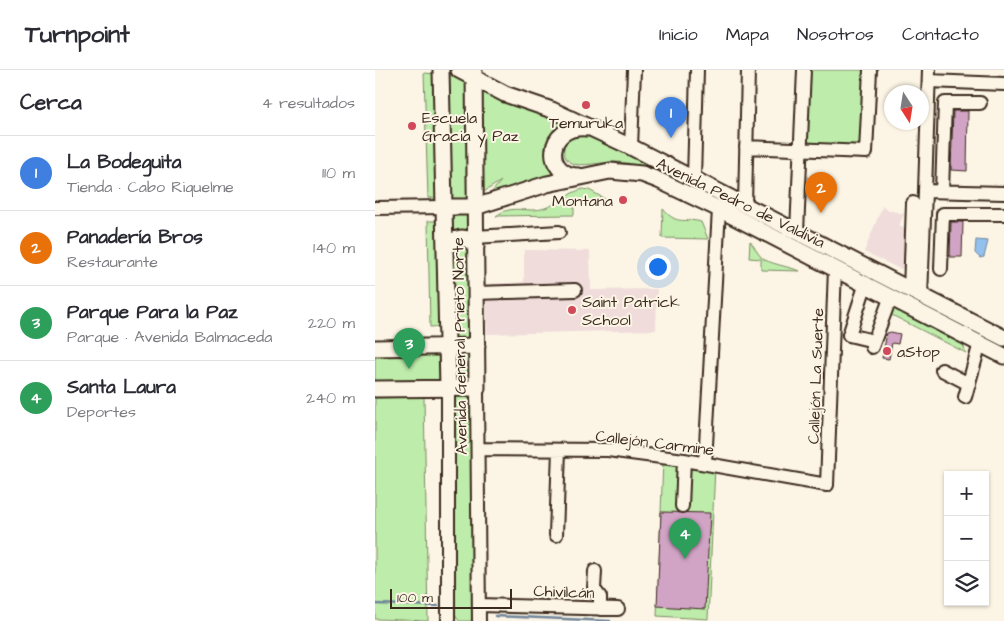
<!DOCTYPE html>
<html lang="es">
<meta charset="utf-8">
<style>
body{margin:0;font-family:"Architects Daughter",sans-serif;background:#f7f7f7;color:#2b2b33}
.controls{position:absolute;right:15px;bottom:15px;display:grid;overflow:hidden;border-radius:0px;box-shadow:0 1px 4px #0004}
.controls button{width:45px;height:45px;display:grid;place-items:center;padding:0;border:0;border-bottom:1px solid #e1e1e2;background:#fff;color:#2b2b33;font:25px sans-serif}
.compass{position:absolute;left:509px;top:15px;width:45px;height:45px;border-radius:50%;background:#fff;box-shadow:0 1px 4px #0004;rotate:168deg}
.scale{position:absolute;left:15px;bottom:12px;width:122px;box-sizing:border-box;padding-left:5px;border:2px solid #3b2a1e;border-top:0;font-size:14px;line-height:18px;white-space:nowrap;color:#3b2a1e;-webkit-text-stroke:4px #fcf5e5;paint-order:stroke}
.you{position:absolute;left:282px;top:196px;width:18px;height:18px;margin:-12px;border:4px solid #fff;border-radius:50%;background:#1a73e8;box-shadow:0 0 0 8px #1a73e833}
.badge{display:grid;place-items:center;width:32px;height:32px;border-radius:50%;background:#d93025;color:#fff;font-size:16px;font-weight:700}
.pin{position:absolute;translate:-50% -41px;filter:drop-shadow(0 1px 2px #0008)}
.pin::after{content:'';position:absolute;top:26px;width:18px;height:15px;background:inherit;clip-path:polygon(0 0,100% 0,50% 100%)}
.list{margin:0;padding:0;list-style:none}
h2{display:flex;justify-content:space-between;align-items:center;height:65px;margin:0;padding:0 20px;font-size:21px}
h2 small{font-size:16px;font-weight:400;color:#7c7c81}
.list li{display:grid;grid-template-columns:32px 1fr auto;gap:15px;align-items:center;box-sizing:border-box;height:75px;padding:0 20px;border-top:1px solid #e1e1e2}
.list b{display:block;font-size:19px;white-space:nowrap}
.list p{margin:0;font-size:16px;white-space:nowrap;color:#7c7c81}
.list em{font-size:16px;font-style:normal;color:#7c7c81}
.icon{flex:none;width:28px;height:28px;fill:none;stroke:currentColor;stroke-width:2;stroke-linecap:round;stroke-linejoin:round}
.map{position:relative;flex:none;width:629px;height:551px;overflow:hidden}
header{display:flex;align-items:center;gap:30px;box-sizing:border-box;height:70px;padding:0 25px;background:#fff;border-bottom:1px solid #e1e1e2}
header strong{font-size:24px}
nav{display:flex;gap:28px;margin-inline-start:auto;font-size:18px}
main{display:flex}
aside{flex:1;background:#fff}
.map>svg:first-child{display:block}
</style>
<header>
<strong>Turnpoint</strong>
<nav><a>Inicio</a><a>Mapa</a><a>Nosotros</a><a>Contacto</a></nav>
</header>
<main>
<aside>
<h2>Cerca<small>4 resultados</small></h2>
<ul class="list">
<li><span class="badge" style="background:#3f7fe0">1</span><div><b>La Bodeguita</b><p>Tienda · Cabo Riquelme</p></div><em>110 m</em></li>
<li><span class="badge" style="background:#e8710a">2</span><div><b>Panadería Bros</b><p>Restaurante</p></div><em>140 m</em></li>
<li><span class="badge" style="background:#2e9e5b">3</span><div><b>Parque Para la Paz</b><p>Parque · Avenida Balmaceda</p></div><em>220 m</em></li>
<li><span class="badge" style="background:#2e9e5b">4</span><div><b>Santa Laura</b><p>Deportes</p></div><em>240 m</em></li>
</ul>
</aside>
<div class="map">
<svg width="629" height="551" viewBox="0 0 629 551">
<rect width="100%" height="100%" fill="#fcf5e5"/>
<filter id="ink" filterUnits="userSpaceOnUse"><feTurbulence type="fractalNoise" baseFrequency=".02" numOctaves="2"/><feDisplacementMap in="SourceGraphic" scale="10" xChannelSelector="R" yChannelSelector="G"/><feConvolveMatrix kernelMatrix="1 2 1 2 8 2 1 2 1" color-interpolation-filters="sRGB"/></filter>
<g filter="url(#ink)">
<path fill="#efdcdb" d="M 508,135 L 510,139 L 529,144 L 524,156 L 536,161 L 535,197 L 525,199 L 489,182 Z
M 149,180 L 215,181 L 216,220 L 282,219 L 281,260 L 112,264 L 111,214 L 149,212 Z"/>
<path fill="#beecaa" stroke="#7c8b64" d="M 435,0 L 490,0 L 487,76 L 432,75 Z
M 49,3 L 61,4 L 64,128 L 53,128 Z
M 70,3 L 94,13 L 96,131 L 72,131 Z
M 103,13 L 196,52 C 163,68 168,79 185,105 L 110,130 L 126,111 L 104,125 Z
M 201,63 L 232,73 L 322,115 C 293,110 271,93 242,92 C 231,91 204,98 196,93 C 183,85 189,68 201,63 Z
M 208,119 L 214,120 L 232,130 L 232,133 L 199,130 L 199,145 L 121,146 C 138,133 152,144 170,138 C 185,133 192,123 208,119 Z
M 288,139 C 303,157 310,147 326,152 L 333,169 L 287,168 Z
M 72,141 L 96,142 L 98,269 L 82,270 L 73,267 Z
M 53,151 L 66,151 L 69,256 L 55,257 Z
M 375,171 C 379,176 382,183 387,188 C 392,193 415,197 425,201 L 386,200 L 386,189 L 374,188 Z
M 515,232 L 587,271 L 591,283 L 511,242 Z
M 68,280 L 70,315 L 0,315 L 0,282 Z
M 74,281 L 99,281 L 99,313 L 74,313 Z
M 49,327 L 53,551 L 0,549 L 0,328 Z
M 74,327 L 99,327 L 99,551 L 84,551 L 77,541 Z
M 288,390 L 340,397 L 333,549 L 282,546 Z"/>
<path fill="#93c1ed" stroke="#70859a" d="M 601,170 L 613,171 L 609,187 L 605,188 L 600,183 Z"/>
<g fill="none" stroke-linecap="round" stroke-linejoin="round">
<path stroke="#70859a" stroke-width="2.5" d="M 0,534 L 63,536
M 120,546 L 235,551"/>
</g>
<path fill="#d1a3c5" stroke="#3b2a1e" d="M 578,41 L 593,41 L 592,101 L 576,100 Z
M 576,152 L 588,152 L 587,187 L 575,187 Z
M 516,262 L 525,264 L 523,274 L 517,273 L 514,289 L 507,288 L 512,263 Z
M 286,442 L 335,443 L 330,539 L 282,536 Z"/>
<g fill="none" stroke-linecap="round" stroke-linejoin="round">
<g stroke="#3b2a1e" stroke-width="16">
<path id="minor" d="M 554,11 L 629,14
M 256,77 L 259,0
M 371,77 L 491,82 L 495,0
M 319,108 L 322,0
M 550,121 L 554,0
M 567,121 L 570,33 L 605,33
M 370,135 L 373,0
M 0,138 L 69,137
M 422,162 L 429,0
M 100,167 L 184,162
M 566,199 L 568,144 L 629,144
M 491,213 L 474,265 L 499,271
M 535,221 L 538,133
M 101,223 L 200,220
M 546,227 L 550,121 L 629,123
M 497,277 L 516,226
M 567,300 L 594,314
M 73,318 L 73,551
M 102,318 L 104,551
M 590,327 L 605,273
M 103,379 L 233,380 L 309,390 L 452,415 L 460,198
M 330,393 L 344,139
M 307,436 L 309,390
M 181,465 L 184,380
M 220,501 L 219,519 L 225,527 L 225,539
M 104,535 L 243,539"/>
</g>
<g stroke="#3b2a1e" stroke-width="19">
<path id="major" d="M 66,0 L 73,318
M 84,0 L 130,24 L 177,40 L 256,77 L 629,268
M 204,106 C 168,106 170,54 212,58
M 69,137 L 100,137 L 172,114 L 235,101 L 267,104 L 283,110 L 344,139 L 629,286
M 70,179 C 79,167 91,163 101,177
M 0,278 L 102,276
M 0,319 L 102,318 L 99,1"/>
</g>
<use href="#minor" stroke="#fcf5e5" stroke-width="12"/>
<use href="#major" stroke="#fcf5e5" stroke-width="15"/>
</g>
</g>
<g fill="#d1495b" stroke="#fcf5e5" stroke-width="2">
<circle cx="211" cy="35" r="5"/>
<circle cx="37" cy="56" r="5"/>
<circle cx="248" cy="130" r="5"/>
<circle cx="197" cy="240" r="5"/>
<circle cx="512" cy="281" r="5"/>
</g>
<g text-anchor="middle" stroke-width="4" stroke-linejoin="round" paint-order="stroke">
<g font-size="16" fill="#3b2a1e" stroke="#fcf5e5" text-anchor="start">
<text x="47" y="53">Escuela<tspan x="47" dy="18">Gracia y Paz</tspan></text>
<text x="211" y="58" text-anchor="middle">Temuruka</text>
<text x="238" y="136" text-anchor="end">Montana</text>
<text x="207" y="237">Saint Patrick<tspan x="207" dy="18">School</tspan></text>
<text x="522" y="287">aStop</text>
</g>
<g font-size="16" fill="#3b2a1e" stroke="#fcf5e5">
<text transform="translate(366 132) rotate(26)" y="6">Avenida Pedro de Valdivia</text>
<text transform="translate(84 276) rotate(-91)" y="6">Avenida General Prieto Norte</text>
<text transform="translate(440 306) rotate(-88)" y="6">Callejón La Suerte</text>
<text transform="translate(280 372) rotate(7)" y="6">Callejón Carmine</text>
<text transform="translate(189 521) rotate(2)" y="6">Chivilcán</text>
</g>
</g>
</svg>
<div class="controls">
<button>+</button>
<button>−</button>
<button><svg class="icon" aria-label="layers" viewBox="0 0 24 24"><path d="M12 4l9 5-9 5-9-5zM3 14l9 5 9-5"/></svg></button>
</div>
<svg class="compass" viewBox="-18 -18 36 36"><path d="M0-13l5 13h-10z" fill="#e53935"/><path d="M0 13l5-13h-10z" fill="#7c7c81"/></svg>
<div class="scale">100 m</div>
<div class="you"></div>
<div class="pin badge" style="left:296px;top:68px;background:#3f7fe0">1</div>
<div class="pin badge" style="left:446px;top:143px;background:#e8710a">2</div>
<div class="pin badge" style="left:34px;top:299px;background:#2e9e5b">3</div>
<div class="pin badge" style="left:310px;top:489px;background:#2e9e5b">4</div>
</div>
</main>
